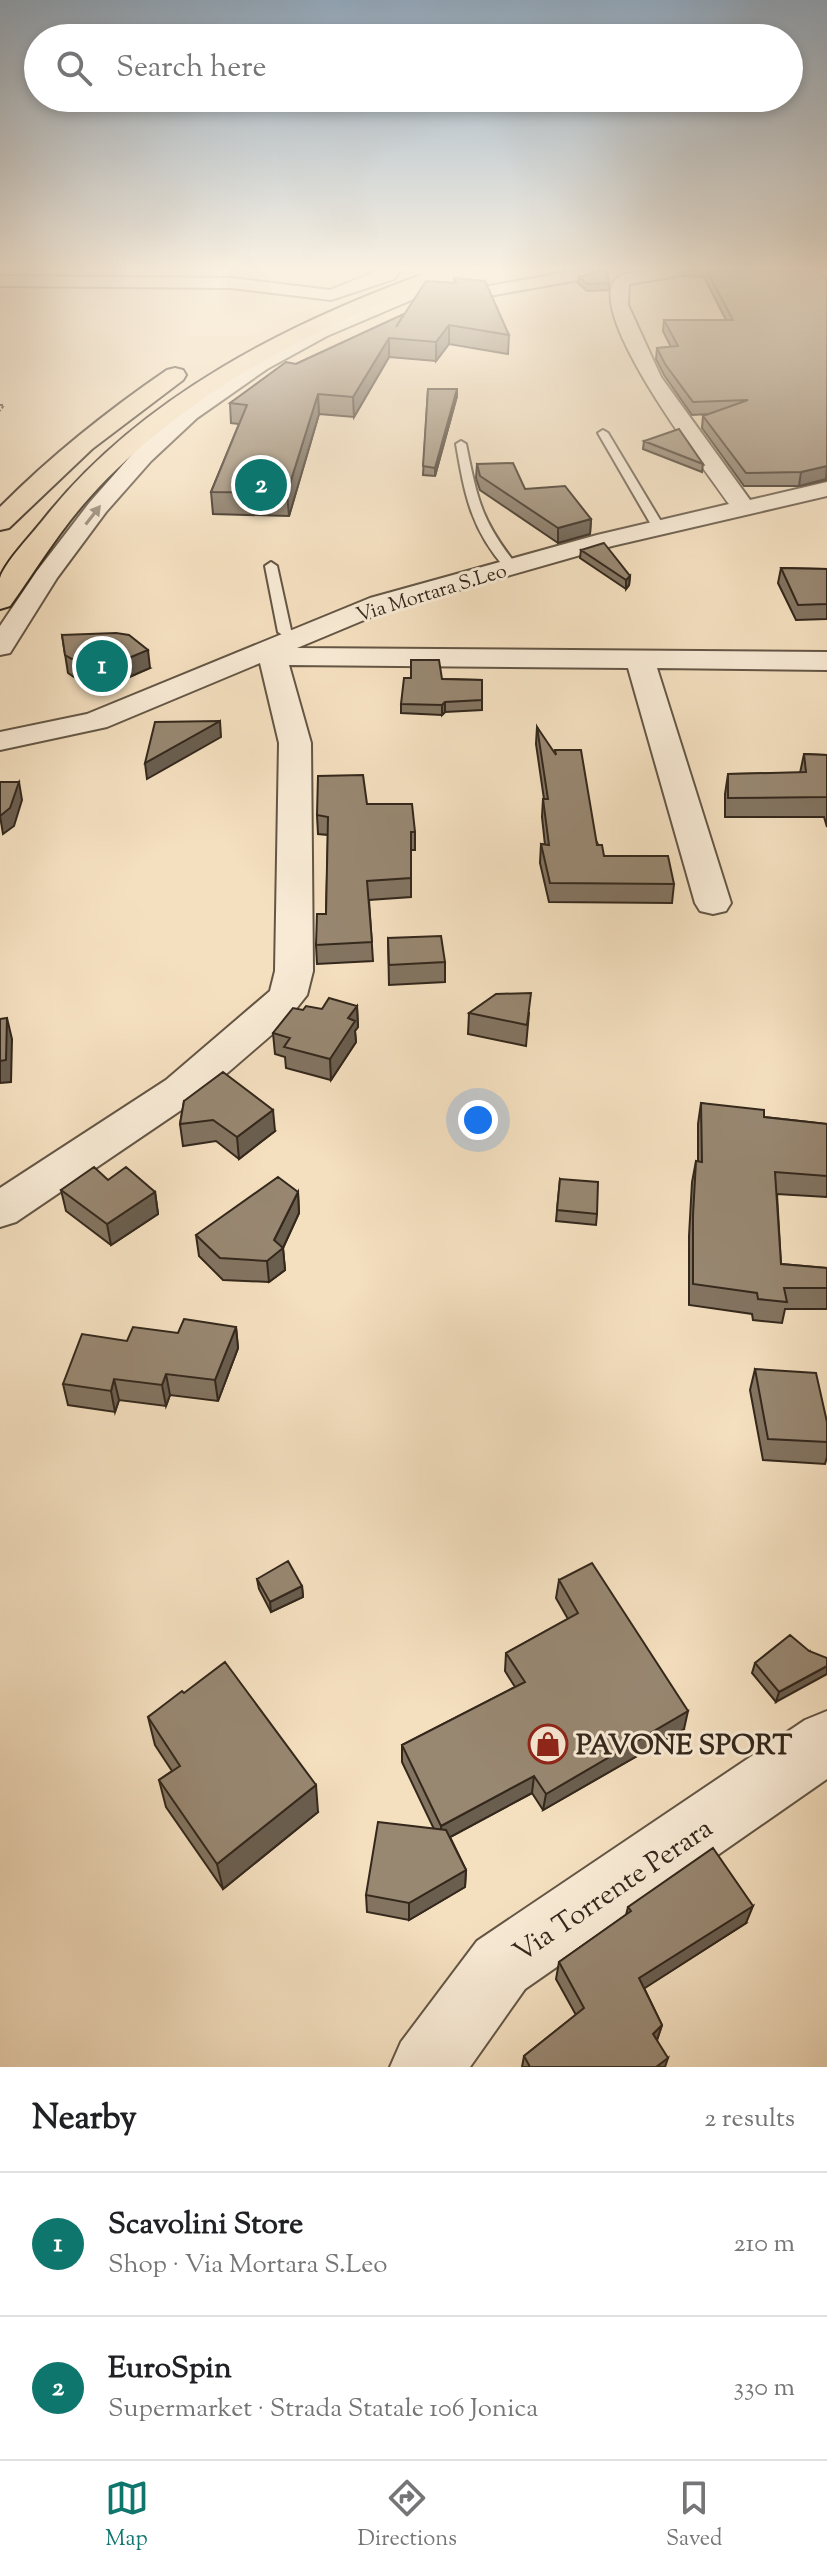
<!DOCTYPE html>
<meta charset="utf-8">
<style>
body{margin:0;font-family:"Sorts Mill Goudy",serif;background:#f2f2f2;color:#202124}
.you{position:absolute;left:478px;top:1120px;width:28px;height:28px;margin:-20px;border:6px solid #fff;border-radius:50%;background:#1a73e8;box-shadow:0 0 0 12px #1a73e833}
.badge{display:grid;place-items:center;width:52px;height:52px;border-radius:50%;background:#0f766e;color:#fff;font-size:26px;font-weight:700}
.pin{position:absolute;translate:-50% -50%;border:4px solid #fff;box-shadow:0 2px 8px #0006}
.list{margin:0;padding:0;list-style:none}
h2{display:flex;justify-content:space-between;align-items:center;height:104px;margin:0;padding:0 32px;font-size:34px}
h2 small{font-size:26px;font-weight:400;color:#757577}
.list li{display:grid;grid-template-columns:52px 1fr auto;gap:24px;align-items:center;box-sizing:border-box;height:144px;padding:0 32px;border-top:2px solid #e0e0e0}
.list b{display:block;font-size:30px;white-space:nowrap}
.list p{margin:0;font-size:26px;white-space:nowrap;color:#757577}
.list em{font-size:26px;font-style:normal;color:#757577}
.icon{flex:none;width:44px;height:44px;fill:none;stroke:currentColor;stroke-width:2;stroke-linecap:round;stroke-linejoin:round}
.map{position:relative;flex:none;width:827px;height:2067px;overflow:hidden}
.search{position:absolute;background:#fff;box-shadow:0 4px 12px #0003;left:24px;right:24px;top:24px;height:88px;display:flex;align-items:center;gap:20px;box-sizing:border-box;padding:0 28px;border-radius:44px;color:#757577;font-size:30px}
.sheet{height:392px;background:#fff}
nav{display:flex;justify-content:space-around;align-items:center;box-sizing:border-box;height:112px;border-top:2px solid #e0e0e0;background:#fff;font-size:22px;color:#757577}
nav a{display:grid;justify-items:center;gap:4px}
nav .on{color:#0f766e}
.map>svg:first-child{display:block}
</style>
<div class="map">
<svg width="827" height="2067" viewBox="0 0 827 2067">
<rect width="100%" height="100%" fill="#f4dfbf"/>
<filter id="stains"><feTurbulence type="fractalNoise" baseFrequency=".0025" numOctaves="4"/><feColorMatrix values="0 0 0 0 .2 0 0 0 0 .09 0 0 0 0 .02 0 0 0 .5 -.17"/></filter>
<radialGradient id="worn" r=".72"><stop offset=".6" stop-color="#630" stop-opacity="0"/><stop offset="1" stop-color="#630" stop-opacity=".3"/></radialGradient>
<g fill="none" stroke-linecap="round" stroke-linejoin="round">
<g stroke="#645645" stroke-width="4">
<path id="lane" d="M 603,430 L 608,433 L 665,528 L 663,531 L 653,528 L 598,433 Z
M 461,441 L 466,444 C 478,502 481,520 518,567 L 517,570 L 507,570 C 471,530 465,496 456,444 Z
M 271,562 L 277,566 L 291,630 L 302,635 L 302,641 L 292,641 L 278,632 L 265,566 Z"/>
</g>
<g stroke="#645645" stroke-width="4">
<path id="street" d="M 377,271 L 400,271 L 394,279 L 331,300 L 231,288 L 0,286 L 0,276 L 231,278 L 330,290 Z
M 574,271 L 609,271 L 601,276 L 489,296 L 435,290 L 327,336 L 267,369 L 197,418 L 151,461 L 106,512 L 57,578 L 10,653 L 0,655 L 0,626 L 37,571 L 90,502 L 135,451 L 183,410 L 253,361 L 315,328 L 427,281 L 489,286 Z
M 649,271 L 685,271 L 677,276 L 629,284 L 628,305 L 661,377 L 750,500 L 827,482 L 827,496 L 612,546 L 388,610 L 297,648 L 827,652 L 827,670 L 657,668 L 731,903 L 726,911 L 713,914 L 700,911 L 695,903 L 628,668 L 289,665 L 311,743 L 313,971 L 307,995 L 284,1024 L 196,1100 L 16,1222 L 0,1227 L 0,1188 L 166,1080 L 270,991 L 275,971 L 279,743 L 260,663 L 107,727 L 0,750 L 0,732 L 87,714 L 370,598 L 597,535 L 729,504 C 705,469 589,320 614,281 C 620,272 639,272 649,271 Z
M 811,271 L 827,271 L 827,285 L 821,284 Z
M 827,1711 L 827,1779 L 525,1989 L 470,2067 L 390,2067 L 401,2042 L 477,1941 L 805,1720 Z"/>
</g>
<g stroke="#34281c" stroke-width="4">
<path id="highway" d="M 432,271 L 457,271 L 454,275 C 320,324 186,390 89,498 C 59,531 36,570 10,606 L 0,609 C 0,600 0,587 0,578 C 5,562 32,534 43,520 C 140,397 287,323 432,271 Z
M 175,368 L 183,370 L 186,375 L 183,380 L 92,449 L 9,528 L 0,530 L 0,507 C 51,456 107,411 167,370 Z"/>
</g>
<path stroke="#34281c" stroke-width="2" stroke-dasharray="3 2" stroke-linecap="butt" d="M 0,405 L 4,405 L 0,411"/>
<use href="#lane" fill="#f8ead5" fill-rule="evenodd"/>
<use href="#street" fill="#f8ead5" fill-rule="evenodd"/>
<use href="#highway" fill="#f4dfbf" fill-rule="evenodd"/>
<g stroke="#645645" stroke-width="21" stroke-linecap="butt">
<path id="street-bridge" d="M 429,271 L 475,281"/>
</g>
<use href="#street-bridge" stroke="#f8ead5" stroke-width="19"/>
</g>
<path fill="#837461" stroke="#34281c" stroke-width="2" d="M 683,271 L 817,271 L 820,275 L 827,277 L 827,480 L 799,486 L 744,486 L 702,428 L 703,416 L 709,414 L 692,415 L 664,375 L 656,359 L 657,348 L 671,347 L 663,331 L 664,320 L 726,320 L 704,277 L 682,276 Z
M 579,277 L 609,283 L 609,290 L 587,291 L 578,283 Z
M 454,278 L 509,335 L 508,354 L 449,344 L 436,361 L 389,357 L 354,417 L 319,414 L 289,516 L 213,514 L 211,492 L 239,424 L 231,423 L 230,403 L 296,364 L 404,314 L 454,283 Z
M 428,389 L 457,389 L 457,396 L 435,476 L 423,475 Z
M 644,441 L 703,464 L 702,472 L 643,449 Z
M 477,464 L 525,489 L 591,519 L 590,534 L 558,543 L 480,490 L 476,478 Z
M 581,550 L 630,576 L 629,585 L 626,589 L 580,558 Z
M 781,568 L 827,569 L 827,619 L 796,620 L 778,583 Z
M 62,635 L 150,668 L 127,678 L 94,682 L 74,677 L 68,673 Z
M 442,679 L 482,680 L 482,710 L 445,712 L 442,715 L 401,713 L 401,704 Z
M 537,727 L 604,856 L 674,884 L 672,903 L 549,902 L 540,863 L 541,844 L 545,845 L 542,817 L 543,799 L 544,799 L 536,744 Z
M 804,754 L 827,755 L 827,827 L 824,817 L 725,817 L 725,794 L 728,774 L 800,773 Z
M 367,804 L 415,832 L 415,850 L 411,850 L 411,897 L 369,900 L 373,961 L 317,964 L 316,945 L 326,914 L 328,835 L 318,834 L 317,815 Z
M 388,938 L 445,962 L 445,982 L 389,985 Z
M 357,1006 L 358,1027 L 355,1031 L 356,1042 L 331,1080 L 286,1068 L 285,1057 L 275,1054 L 273,1033 L 322,1009 Z
M 469,1013 L 529,1013 L 526,1046 L 468,1034 Z
M 184,1101 L 275,1131 L 239,1159 L 216,1141 L 183,1146 L 180,1124 Z
M 701,1103 L 764,1117 L 827,1124 L 827,1197 L 777,1194 L 781,1264 L 827,1268 L 827,1309 L 785,1309 L 782,1323 L 753,1320 L 752,1314 L 689,1305 L 689,1236 L 692,1182 L 696,1161 L 698,1161 L 698,1124 Z
M 560,1179 L 597,1214 L 596,1225 L 556,1221 Z
M 108,1180 L 155,1192 L 158,1214 L 111,1245 L 66,1211 L 61,1190 Z
M 298,1192 L 299,1213 L 283,1248 L 285,1270 L 269,1282 L 223,1280 L 199,1256 L 196,1235 Z
M 236,1327 L 238,1348 L 218,1401 L 170,1395 L 166,1406 L 119,1400 L 115,1412 L 68,1405 L 63,1384 L 127,1341 L 178,1333 Z
M 755,1369 L 827,1422 L 827,1457 L 825,1464 L 763,1460 L 750,1390 Z
M 257,1579 L 302,1586 L 303,1597 L 271,1612 L 259,1589 Z
M 559,1580 L 684,1729 L 543,1810 L 532,1793 L 450,1837 L 466,1870 L 465,1887 L 409,1920 L 367,1912 L 366,1895 L 434,1829 L 402,1762 L 402,1745 L 515,1687 L 505,1671 L 506,1653 L 568,1619 L 556,1598 Z
M 809,1651 L 776,1702 L 752,1673 L 755,1663 Z
M 184,1693 L 318,1812 L 223,1889 L 166,1807 L 159,1780 L 172,1771 L 155,1745 L 148,1717 Z
M 628,1907 L 746,1923 L 644,1988 L 662,2025 L 657,2040 L 665,2067 L 522,2067 L 524,2056 L 576,2015 L 556,1979 L 559,1962 L 626,1915 Z"/>
<path fill="#6a5e4f" stroke="#34281c" stroke-width="2" d="M 449,325 L 449,344 L 436,361 L 436,342 Z
M 389,338 L 389,357 L 354,417 L 353,397 Z
M 457,389 L 457,396 L 435,476 L 435,468 Z
M 318,394 L 319,414 L 289,516 L 287,493 Z
M 827,466 L 826,479 L 799,486 L 801,472 Z
M 591,519 L 590,534 L 558,543 L 558,528 Z
M 630,576 L 629,585 L 626,589 L 626,580 Z
M 148,650 L 150,668 L 127,678 L 94,682 L 92,663 Z
M 445,702 L 445,712 L 442,715 L 442,705 Z
M 220,721 L 221,737 L 147,779 L 145,763 Z
M 19,782 L 22,800 L 14,826 L 3,834 L 0,816 Z
M 357,1006 L 358,1027 L 355,1031 L 356,1042 L 331,1080 L 330,1059 L 348,1018 Z
M 7,1018 L 12,1039 L 11,1082 L 0,1083 L 0,1061 Z
M 273,1110 L 275,1131 L 239,1159 L 237,1137 Z
M 155,1192 L 158,1214 L 111,1245 L 107,1224 Z
M 298,1192 L 299,1213 L 282,1250 L 283,1248 L 285,1270 L 269,1282 L 267,1261 L 274,1240 Z
M 236,1327 L 238,1348 L 218,1401 L 215,1380 Z
M 166,1374 L 170,1395 L 166,1406 L 162,1385 Z
M 114,1379 L 119,1400 L 115,1412 L 111,1391 Z
M 302,1586 L 303,1597 L 271,1612 L 270,1602 Z
M 827,1666 L 827,1674 L 776,1702 L 779,1692 Z
M 688,1711 L 684,1729 L 543,1810 L 546,1794 Z
M 534,1776 L 532,1793 L 441,1842 L 441,1826 Z
M 316,1785 L 318,1812 L 223,1889 L 217,1864 Z
M 466,1870 L 465,1887 L 409,1920 L 409,1903 Z
M 753,1906 L 746,1923 L 634,1995 L 639,1978 Z
M 662,2025 L 657,2040 L 653,2034 Z
M 668,2058 L 665,2067 L 656,2067 Z"/>
<path fill="#988771" stroke="#34281c" stroke-width="2" d="M 602,271 L 607,271 L 609,283 L 587,284 L 579,277 Z
M 707,271 L 817,271 L 820,275 L 827,277 L 827,466 L 801,472 L 746,473 L 703,416 L 748,400 L 693,402 L 665,364 L 657,348 L 678,346 L 664,320 L 733,320 Z
M 454,278 L 485,281 L 509,335 L 449,325 L 436,342 L 389,338 L 353,397 L 318,394 L 287,493 L 211,492 L 247,405 L 230,403 L 286,362 L 296,364 L 404,314 L 396,327 L 426,281 L 456,283 Z
M 428,389 L 457,389 L 435,468 L 423,466 Z
M 679,429 L 703,464 L 644,441 Z
M 513,463 L 525,489 L 565,486 L 591,519 L 558,528 L 480,476 L 477,464 Z
M 604,543 L 630,576 L 626,580 L 581,550 Z
M 781,568 L 827,569 L 827,604 L 798,605 Z
M 116,633 L 129,635 L 148,650 L 124,660 L 92,663 L 72,659 L 65,655 L 62,635 Z
M 411,660 L 439,660 L 442,679 L 482,680 L 482,700 L 445,702 L 442,705 L 401,704 L 404,678 L 411,678 Z
M 220,721 L 145,763 L 155,722 Z
M 537,727 L 556,755 L 555,750 L 581,750 L 597,845 L 602,845 L 604,856 L 668,856 L 674,884 L 550,883 L 541,844 L 549,845 L 543,799 L 548,799 Z
M 804,754 L 827,755 L 827,797 L 728,798 L 728,774 L 806,772 Z
M 363,775 L 367,804 L 412,804 L 415,832 L 411,832 L 411,878 L 367,881 L 372,942 L 316,945 L 317,914 L 326,914 L 328,817 L 317,815 L 318,776 Z
M 0,782 L 19,782 L 10,808 L 0,816 Z
M 441,936 L 445,962 L 389,965 L 388,938 Z
M 531,993 L 527,1025 L 469,1013 L 496,994 Z
M 329,998 L 357,1006 L 348,1018 L 355,1021 L 330,1059 L 284,1047 L 290,1038 L 273,1033 L 293,1008 L 303,1010 L 306,1006 L 322,1009 Z
M 7,1018 L 6,1060 L 0,1061 L 0,1019 Z
M 223,1072 L 273,1110 L 237,1137 L 213,1120 L 180,1124 L 184,1101 Z
M 701,1103 L 764,1110 L 764,1117 L 827,1124 L 827,1176 L 775,1172 L 781,1264 L 827,1268 L 827,1288 L 784,1288 L 787,1302 L 758,1299 L 757,1293 L 693,1284 L 693,1215 L 696,1161 L 702,1162 Z
M 94,1167 L 108,1180 L 126,1167 L 155,1192 L 107,1224 L 61,1190 Z
M 278,1177 L 298,1192 L 274,1240 L 283,1248 L 267,1261 L 220,1258 L 196,1235 Z
M 560,1179 L 598,1182 L 597,1214 L 557,1210 Z
M 184,1319 L 236,1327 L 215,1380 L 166,1374 L 162,1385 L 114,1379 L 111,1391 L 63,1384 L 82,1334 L 127,1341 L 133,1327 L 178,1333 Z
M 755,1369 L 816,1373 L 827,1422 L 827,1442 L 768,1439 Z
M 288,1561 L 302,1586 L 270,1602 L 257,1579 Z
M 592,1563 L 688,1711 L 546,1794 L 534,1776 L 441,1826 L 402,1745 L 525,1682 L 506,1653 L 578,1613 L 559,1580 Z
M 790,1635 L 809,1651 L 827,1658 L 827,1666 L 779,1692 L 755,1663 Z
M 225,1662 L 316,1785 L 217,1864 L 159,1780 L 180,1766 L 148,1717 L 182,1691 L 184,1693 Z
M 378,1822 L 446,1830 L 466,1870 L 409,1903 L 366,1895 Z
M 713,1848 L 753,1906 L 639,1978 L 662,2025 L 653,2034 L 668,2058 L 656,2067 L 530,2067 L 524,2056 L 584,2008 L 559,1962 L 631,1911 L 628,1907 Z"/>
<defs><path id="oneway-solid" d="M-6-.8H1V-3.2L6.5 0L1 3.2V.8H-6Z" transform="scale(2)"/></defs>
<use fill="#968978" href="#oneway-solid" transform="translate(93 515) rotate(-52)"/>
<linearGradient id="sky" x2="0" y2="1"><stop stop-color="#93acc2"/><stop offset="0.48" stop-color="#faf1e2"/><stop offset="1" stop-color="#faf1e2" stop-opacity="0"/></linearGradient>
<rect width="827" height="560" fill="url(#sky)"/>
<defs>
<g id="shop-ring" transform="scale(2)"><circle r="9.5" fill="#f8ead5" stroke="#8f2418" stroke-width="1.5"/><path d="M-5-2.5h2.3a2.7 3.5 0 0 1 5.4 0H5L5.5 6h-11ZM-1.5-2.5h3a1.5 2.3 0 0 0-3 0Z" fill="#8f2418"/></g>
</defs>
<g fill-rule="evenodd">
<use href="#shop-ring" x="548" y="1744"/>
</g>
<g text-anchor="middle" stroke-width="6" stroke-linejoin="round" paint-order="stroke">
<g font-size="20" fill="#34281c" stroke="#f8ead5">
<text transform="translate(431 592) rotate(-17)" y="7">Via Mortara S.Leo</text>
</g>
<g font-size="28" font-weight="bold" fill="#34281c" stroke="#f8ead5" text-anchor="start">
<text x="576" y="1754">PAVONE SPORT</text>
</g>
<g font-size="28" fill="#34281c" stroke="#f8ead5">
<text transform="translate(612 1889) rotate(-34)" y="10">Via Torrente Perara</text>
</g>
</g>
<rect width="100%" height="100%" filter="url(#stains)"/>
<rect width="100%" height="100%" fill="url(#worn)"/>
</svg>
<div class="you"></div>
<div class="pin badge" style="left:102px;top:666px">1</div>
<div class="pin badge" style="left:261px;top:485px">2</div>
<div class="search"><svg class="icon" aria-label="search" viewBox="0 0 24 24"><circle cx="10" cy="10" r="6"/><path d="M15 15l6 6"/></svg>Search here</div>
</div>
<section class="sheet">
<h2>Nearby<small>2 results</small></h2>
<ul class="list">
<li><span class="badge">1</span><div><b>Scavolini Store</b><p>Shop · Via Mortara S.Leo</p></div><em>210 m</em></li>
<li><span class="badge">2</span><div><b>EuroSpin</b><p>Supermarket · Strada Statale 106 Jonica</p></div><em>330 m</em></li>
</ul>
</section>
<nav>
<a class="on"><svg class="icon" aria-label="map" viewBox="0 0 24 24"><path d="M3 6l6-2 6 2 6-2v14l-6 2-6-2-6 2zM9 4v14M15 6v14"/></svg>Map</a>
<a><svg class="icon" aria-label="directions" viewBox="0 0 24 24"><path d="M12 3l9 9-9 9-9-9zM9 14v-3h6M13 9l2 2-2 2"/></svg>Directions</a>
<a><svg class="icon" aria-label="saved" viewBox="0 0 24 24"><path d="M7 4h10v16l-5-4-5 4z"/></svg>Saved</a>
</nav>
